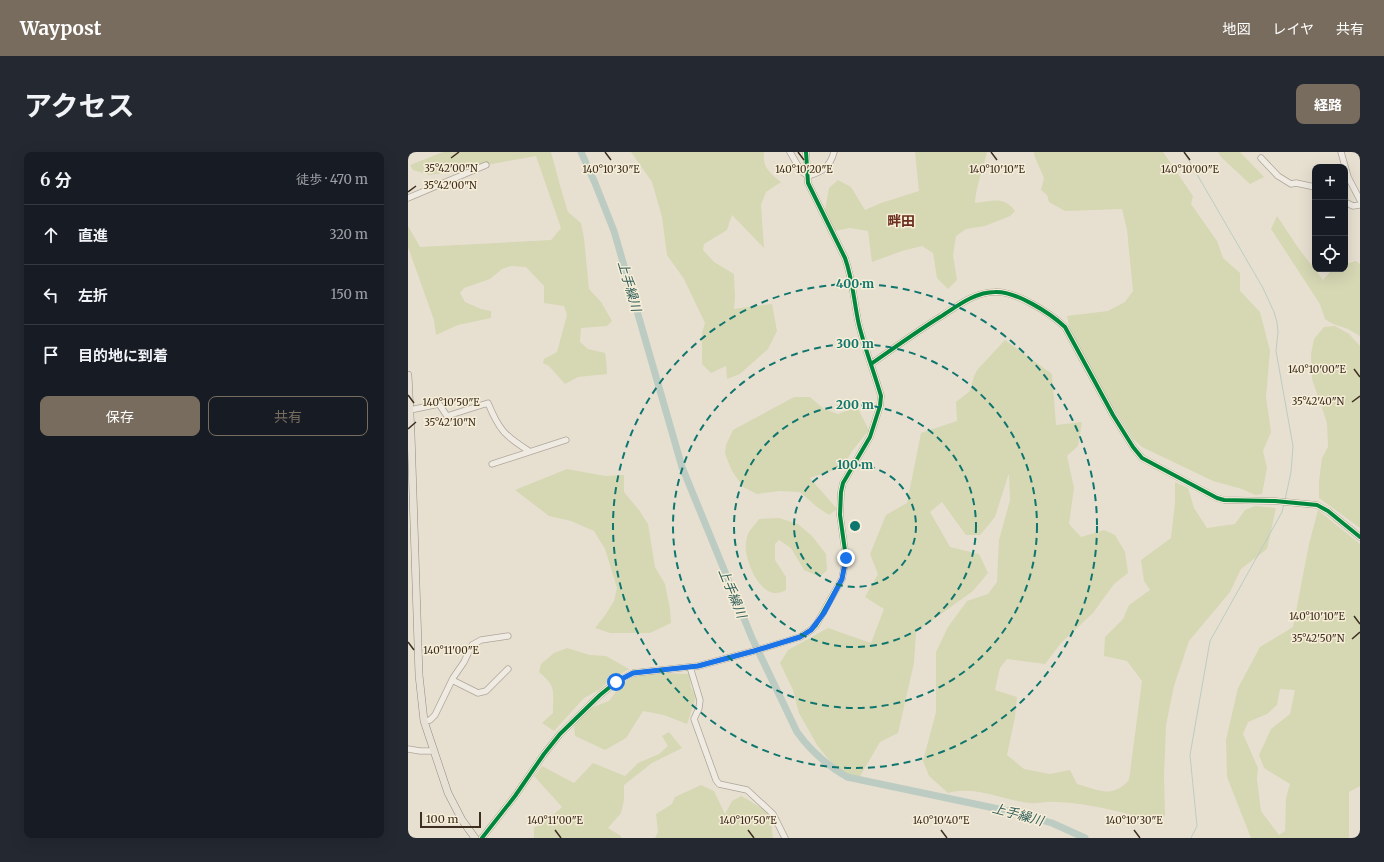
<!DOCTYPE html>
<html lang="ja">
<meta charset="utf-8">
<style>
body{margin:0;font-family:Merriweather,"Noto Sans JP",serif;background:#242831;color:#f1f3f6}
.controls{position:absolute;right:12px;top:12px;display:grid;overflow:hidden;border-radius:8px;box-shadow:0 4px 16px #0002}
.controls button{width:36px;height:36px;display:grid;place-items:center;padding:0;border:0;border-bottom:1px solid #363941;background:#171b24;color:#f1f3f6;font:20px sans-serif}
.scale{position:absolute;left:12px;bottom:10px;width:61px;box-sizing:border-box;padding-left:4px;border:2px solid #3d2e20;border-top:0;font-size:11px;line-height:14px;white-space:nowrap;color:#3d2e20;-webkit-text-stroke:3px #f7eed8;paint-order:stroke}
.stop{position:absolute;width:12px;height:12px;margin:-9px;border:3px solid #1a73e8;border-radius:50%;background:#fff}
.stop.end{background:#1a73e8;border-color:#fff;box-shadow:0 1px 4px #0008}
.list{margin:0;padding:0;list-style:none}
h2{display:flex;justify-content:space-between;align-items:center;height:52px;margin:0;padding:0 16px;font-size:17px}
h2 small{font-size:13px;font-weight:400;color:#9ea1a6}
.list li{display:grid;grid-template-columns:26px 1fr auto;gap:12px;align-items:center;box-sizing:border-box;height:60px;padding:0 16px;border-top:1px solid #363941}
.list b{display:block;font-size:15px;white-space:nowrap}
.list em{font-size:13px;font-style:normal;color:#9ea1a6}
.actions{display:flex;gap:8px;padding:12px 16px}
.actions a{flex:1;padding:9px 0;border:1px solid #786c5e;border-radius:8px;text-align:center;font-size:14px;color:#786c5e}
.actions .main{background:#786c5e;color:#fff}
.icon{flex:none;width:22px;height:22px;fill:none;stroke:currentColor;stroke-width:2;stroke-linecap:round;stroke-linejoin:round}
.map{position:relative;flex:none;width:952px;height:686px;overflow:hidden;border-radius:8px}
header{display:flex;align-items:center;gap:24px;box-sizing:border-box;height:56px;padding:0 20px;background:#786c5e;color:#fff}
header strong{font-size:19px}
nav{display:flex;gap:22px;margin-inline-start:auto;font-size:14px}
.intro{display:flex;align-items:center;justify-content:space-between;box-sizing:border-box;height:96px;padding:0 24px}
h1{margin:0;font-size:28px}
.button{padding:10px 18px;border-radius:8px;background:#786c5e;color:#fff;font-size:14px;font-weight:700}
main{display:flex;gap:24px;padding:0 24px}
aside{flex:1;background:#171b24;border-radius:8px;box-shadow:0 4px 16px #0002}
.map>svg:first-child{display:block}
</style>
<header>
<strong>Waypost</strong>
<nav><a>地図</a><a>レイヤ</a><a>共有</a></nav>
</header>
<div class="intro"><h1>アクセス</h1><a class="button">経路</a></div>
<main>
<aside>
<h2>6 分<small>徒歩 · 470 m</small></h2>
<ul class="list">
<li><svg class="icon" aria-label="ahead" viewBox="0 0 24 24"><path d="M12 20V5M6 11l6-6 6 6"/></svg><div><b>直進</b></div><em>320 m</em></li>
<li><svg class="icon" aria-label="left" viewBox="0 0 24 24"><path d="M17 20v-9H6M10 6l-5 5 5 5"/></svg><div><b>左折</b></div><em>150 m</em></li>
<li><svg class="icon" aria-label="arrive" viewBox="0 0 24 24"><path d="M6 21V4h12l-3 4 3 4H6"/></svg><div><b>目的地に到着</b></div></li>
</ul>
<div class="actions"><a class="main">保存</a><a>共有</a></div>
</aside>
<div class="map">
<svg width="952" height="686" viewBox="0 0 952 686">
<rect width="100%" height="100%" fill="#e7e0d1"/>
<path fill="#d6d7b3" fill-rule="evenodd" d="M 35,0 L 143,0 L 153,37 L 160,60 L 173,71 L 176,86 L 181,137 L 193,150 L 204,169 L 199,174 L 173,176 L 172,190 L 180,197 L 197,201 L 198,207 L 199,222 L 170,225 L 157,232 L 141,214 L 135,211 L 136,207 L 149,200 L 159,163 L 156,154 L 136,151 L 136,134 L 118,115 L 103,114 L 94,117 L 82,127 L 56,136 L 52,141 L 57,150 L 73,157 L 83,159 L 83,166 L 50,173 L 28,183 L 26,168 L 0,95 L 0,74 L 12,95 L 143,88 L 153,76 L 128,4 L 22,23 L 5,18 L 2,13 Z
M 223,0 L 356,0 C 354,15 362,21 373,30 L 358,40 L 353,53 L 356,96 L 324,63 L 319,78 L 296,92 L 295,98 L 306,110 L 326,122 L 327,144 L 326,157 L 364,152 L 369,179 L 360,197 L 332,222 L 319,227 L 318,214 L 303,221 L 294,212 L 294,181 L 297,171 L 276,127 L 259,103 L 254,65 L 244,30 Z
M 507,0 L 579,0 C 575,17 568,34 567,51 C 583,50 595,43 607,59 L 602,64 L 577,74 L 558,77 L 548,84 L 545,103 L 549,128 L 540,137 L 529,126 L 525,101 L 514,94 L 494,99 L 464,110 L 460,79 L 442,76 L 426,79 L 416,64 L 421,36 L 430,28 L 443,35 L 457,58 L 473,51 L 511,39 Z
M 626,0 L 755,0 L 785,44 L 783,52 L 809,89 L 815,106 L 832,121 L 832,139 L 852,160 L 862,199 L 858,245 L 863,280 L 855,299 L 859,316 L 854,342 L 847,343 L 834,337 L 805,329 L 734,295 L 725,287 L 665,193 L 659,164 L 700,159 L 717,150 L 725,139 L 719,78 L 714,57 L 657,59 L 641,50 L 639,43 L 633,38 L 636,26 L 626,3 Z
M 810,0 L 832,0 L 856,25 L 842,32 L 813,5 Z
M 869,64 L 891,97 L 915,128 L 925,117 L 937,117 L 937,112 L 948,109 L 952,112 L 952,184 L 940,177 L 925,172 L 917,167 L 912,152 L 863,77 Z
M 927,174 L 941,182 L 952,194 L 952,376 L 911,346 L 911,329 L 914,306 L 920,295 L 919,271 L 904,227 L 903,202 L 906,187 L 916,175 Z
M 597,188 L 644,222 L 648,273 L 674,270 L 670,294 L 659,304 L 666,336 L 661,372 L 673,385 L 696,378 L 707,383 L 717,400 L 720,421 L 706,432 L 685,461 L 653,491 L 637,512 L 599,507 L 592,516 L 587,538 L 609,545 L 607,565 L 599,603 L 616,617 L 642,622 L 662,618 L 669,632 C 691,638 704,647 721,628 L 734,529 L 719,509 L 696,504 L 697,485 L 715,467 L 721,453 L 742,438 L 736,429 L 733,408 L 763,386 L 767,350 L 767,330 L 780,336 L 786,356 L 799,376 L 827,372 L 837,358 L 847,354 L 868,356 L 859,397 L 833,417 L 822,440 L 781,489 L 766,534 L 758,573 L 756,625 L 757,663 L 753,670 C 719,662 684,651 648,650 C 639,649 630,652 621,651 C 596,648 565,633 540,641 L 521,624 L 515,609 L 528,560 L 528,500 L 540,475 L 559,449 L 580,442 L 589,430 L 591,388 L 602,348 L 601,321 L 587,365 L 572,383 L 558,383 L 534,350 L 522,360 L 542,395 L 571,402 L 580,421 L 565,439 L 508,480 L 506,511 L 490,581 L 472,590 L 451,626 L 429,618 L 409,593 L 391,561 L 385,538 L 372,511 L 380,498 L 420,476 L 463,491 L 476,457 L 457,445 L 470,422 L 462,402 L 478,363 L 499,351 L 513,281 L 549,269 L 548,250 L 562,239 L 566,224 L 570,217 Z
M 386,245 L 402,245 L 416,257 L 430,262 L 449,255 L 461,278 L 444,299 L 435,315 L 402,326 L 429,357 L 421,363 L 409,355 L 392,340 L 371,339 L 349,342 L 335,335 L 324,319 L 317,302 L 318,293 L 325,278 Z
M 159,317 L 197,324 L 216,323 L 216,340 L 231,358 L 240,372 L 247,415 L 257,432 L 262,457 L 263,471 L 242,481 L 202,481 L 187,476 L 198,462 L 206,449 L 209,436 L 197,397 L 186,379 L 163,369 L 141,364 L 107,338 Z
M 910,358 L 952,392 L 952,634 L 941,640 L 941,686 L 843,686 L 819,625 L 818,588 L 830,536 L 852,495 L 885,475 L 901,392 ZM 872,537 L 887,538 L 882,562 L 863,577 L 851,603 L 856,616 L 882,632 L 878,646 L 877,679 L 871,683 L 853,659 L 849,627 L 850,616 L 835,582 L 840,570 L 859,562 L 869,553 Z
M 371,366 L 390,372 L 404,384 L 418,402 L 419,418 L 412,425 L 396,418 L 383,396 L 371,388 L 367,392 L 367,408 L 378,425 L 378,438 C 356,451 341,418 338,400 C 337,395 338,387 340,382 C 342,377 348,372 351,367 Z
M 159,496 L 182,503 L 198,504 L 221,517 L 201,529 L 191,538 L 176,546 L 146,579 L 134,571 L 145,561 C 145,539 149,535 131,520 L 133,512 L 146,501 Z
M 254,521 L 281,522 L 283,535 L 288,545 L 279,572 L 256,563 L 235,559 L 218,586 L 197,598 L 167,584 L 166,574 L 177,558 L 201,549 L 213,533 L 229,522 Z
M 261,580 L 274,596 L 244,611 L 216,633 L 216,648 L 213,661 L 200,676 L 213,684 L 213,686 L 126,686 L 126,675 L 134,673 L 154,655 L 126,624 L 134,614 L 166,631 L 185,611 L 217,624 L 230,611 L 251,602 L 260,594 L 254,584 Z
M 293,633 L 306,639 L 317,662 L 324,649 L 333,644 L 339,647 L 362,662 L 365,686 L 247,686 L 250,680 L 248,662 L 264,652 L 267,645 Z"/>
<g fill="none" stroke-linecap="round" stroke-linejoin="round">
<path stroke="#bcccc2" stroke-width="1" d="M 776,0 L 855,136 L 866,160 L 869,170 L 870,180 L 868,199 L 885,294 L 883,320 L 877,348
M 783,686 L 789,674 L 782,603 L 802,489 L 874,360 L 876,352"/>
<path stroke="#bcccc2" stroke-width="7" d="M 173,0 L 187,31 L 206,79 L 274,315 L 344,486 L 389,580 C 402,598 420,614 439,625 L 605,660 L 644,671 L 677,686"/>
<g stroke="#ada599" stroke-width="7">
<path id="minor" d="M 382,0 L 393,19 L 400,24 C 414,20 422,15 426,0
M 933,0 L 940,25 L 952,48
M 853,6 L 870,24 L 883,32 L 888,31 L 907,35
M 0,46 L 78,13
M 937,50 L 945,54 L 952,53
M 463,212 C 486,196 508,180 532,165 C 548,155 566,140 587,140 C 608,139 642,161 657,175 L 705,263 L 725,295 L 734,306 L 809,346 L 816,348 L 867,349 L 909,353 L 920,359 L 952,385
M 2,258 L 31,252 L 39,264 L 80,251 C 91,278 97,284 121,299
M 84,312 L 158,288
M 282,515 L 292,548 L 291,556 L 286,567 L 308,628 L 311,632 L 339,638 L 365,662 L 377,686
M 44,528 L 70,541 L 78,539 L 100,517
M 16,569 L 22,568 L 27,563 L 45,526 L 56,510 L 64,493 L 73,488 L 100,484
M 0,597 L 12,599 L 25,599
M 74,686 L 107,644 L 136,602 L 152,582 L 192,543 L 208,530 L 225,521 L 290,514 L 346,499 L 392,485 L 403,478 L 408,473 L 434,427 L 438,406 L 432,363 L 433,340 L 435,331 L 462,285 L 472,254 L 473,244 C 466,220 457,197 451,173 C 446,151 445,128 437,106 L 400,31 L 398,0"/>
</g>
<g stroke="#928b80" stroke-width="8">
<path id="major" d="M 0,223 L 3,282 L 11,523 L 16,569 L 40,641 L 54,668 L 67,686"/>
</g>
<use href="#minor" stroke="#efebe3" stroke-width="5.5"/>
<use href="#major" stroke="#e6e1d4" stroke-width="7"/>
<g stroke="#f7eed8" stroke-width="6">
<path id="cycleway" d="M 463,212 C 486,196 508,180 532,165 C 548,155 566,140 587,140 C 608,139 642,161 657,175 L 705,263 L 725,295 L 734,306 L 809,346 L 816,348 L 867,349 L 909,353 L 920,359 L 952,385
M 74,686 L 107,644 L 136,602 L 152,582 L 192,543 L 208,530 L 225,521 L 290,514 L 346,499 L 392,485 L 403,478 L 408,473 L 434,427 L 438,406 L 432,363 L 433,340 L 435,331 L 462,285 L 472,254 L 473,244 C 466,220 457,197 451,173 C 446,151 445,128 437,106 L 400,31 L 398,0"/>
</g>
<use href="#cycleway" stroke="#00873e" stroke-width="4"/>
</g>
<g fill="none" stroke-linecap="round" stroke-linejoin="round">
<path stroke="#1a73e8" stroke-width="5" d="M 208,530 L 225,521 L 290,514 L 346,499 L 392,485 L 403,478 L 416,461 L 434,427 L 438,406"/>
</g>
<path fill="none" stroke="#3d2e20" stroke-width="1.5" d="M 197,0 L 203,8M 390,0 L 396,8M 583,0 L 589,8M 776,0 L 782,8M 43,6 L 51,0M 0,40 L 8,34M 946,217 L 952,225M 0,243 L 6,251M 944,250 L 952,244M 0,277 L 8,270M 946,464 L 952,472M 944,487 L 952,480M 0,490 L 6,498M 147,678 L 153,686M 340,678 L 346,686M 533,678 L 539,686M 726,678 L 732,686"/>
<g fill="none" stroke="#0f766e" stroke-width="2" stroke-dasharray="7 5">
<circle cx="447" cy="374" r="61"/>
<circle cx="447" cy="374" r="121"/>
<circle cx="447" cy="374" r="182"/>
<circle cx="447" cy="374" r="242"/>
</g>
<g text-anchor="middle" stroke-width="3" stroke-linejoin="round" paint-order="stroke">
<g font-size="13" font-style="italic" fill="#2f5d5a" stroke="#f7eed8">
<text transform="translate(222 134) rotate(74)" y="5">上手繰川</text>
<text transform="translate(325 441) rotate(68)" y="5">上手繰川</text>
<text transform="translate(610 662) rotate(15)" y="5">上手繰川</text>
</g>
<g font-size="14" font-weight="bold" fill="#6b2e1e" stroke="#f7eed8">
<text x="493" y="74">畔田</text>
</g>
</g>
<g font-size="10" text-anchor="middle" fill="#3d2e20" stroke="#f7eed8" stroke-width="3" stroke-linejoin="round" paint-order="stroke">
<text x="43" y="20">35°42'00"N</text>
<text x="203" y="21">140°10'30"E</text>
<text x="589" y="21">140°10'10"E</text>
<text x="782" y="21">140°10'00"E</text>
<text x="396" y="21">140°10'20"E</text>
<text x="42" y="37">35°42'00"N</text>
<text x="909" y="221">140°10'00"E</text>
<text x="910" y="253">35°42'40"N</text>
<text x="43" y="254">140°10'50"E</text>
<text x="42" y="274">35°42'10"N</text>
<text x="909" y="468">140°10'10"E</text>
<text x="910" y="490">35°42'50"N</text>
<text x="43" y="502">140°11'00"E</text>
<text x="147" y="672">140°11'00"E</text>
<text x="340" y="672">140°10'50"E</text>
<text x="533" y="672">140°10'40"E</text>
<text x="726" y="672">140°10'30"E</text>
</g>
<circle cx="447" cy="374" r="6" fill="#0f766e" stroke="#f7eed8" stroke-width="2"/>
<g font-size="12" text-anchor="middle" font-weight="bold" fill="#0f766e" stroke="#f7eed8" stroke-width="3" stroke-linejoin="round" paint-order="stroke">
<text x="447" y="136">400 m</text>
<text x="447" y="196">300 m</text>
<text x="447" y="257">200 m</text>
<text x="447" y="317">100 m</text>
</g>
</svg>
<div class="controls">
<button>+</button>
<button>−</button>
<button><svg class="icon" aria-label="locate" viewBox="0 0 24 24"><circle cx="12" cy="12" r="6"/><path d="M12 2v4M12 18v4M2 12h4M18 12h4"/></svg></button>
</div>
<div class="scale">100 m</div>
<div class="stop" style="left:208px;top:530px"></div>
<div class="stop end" style="left:438px;top:406px"></div>
</div>
</main>
